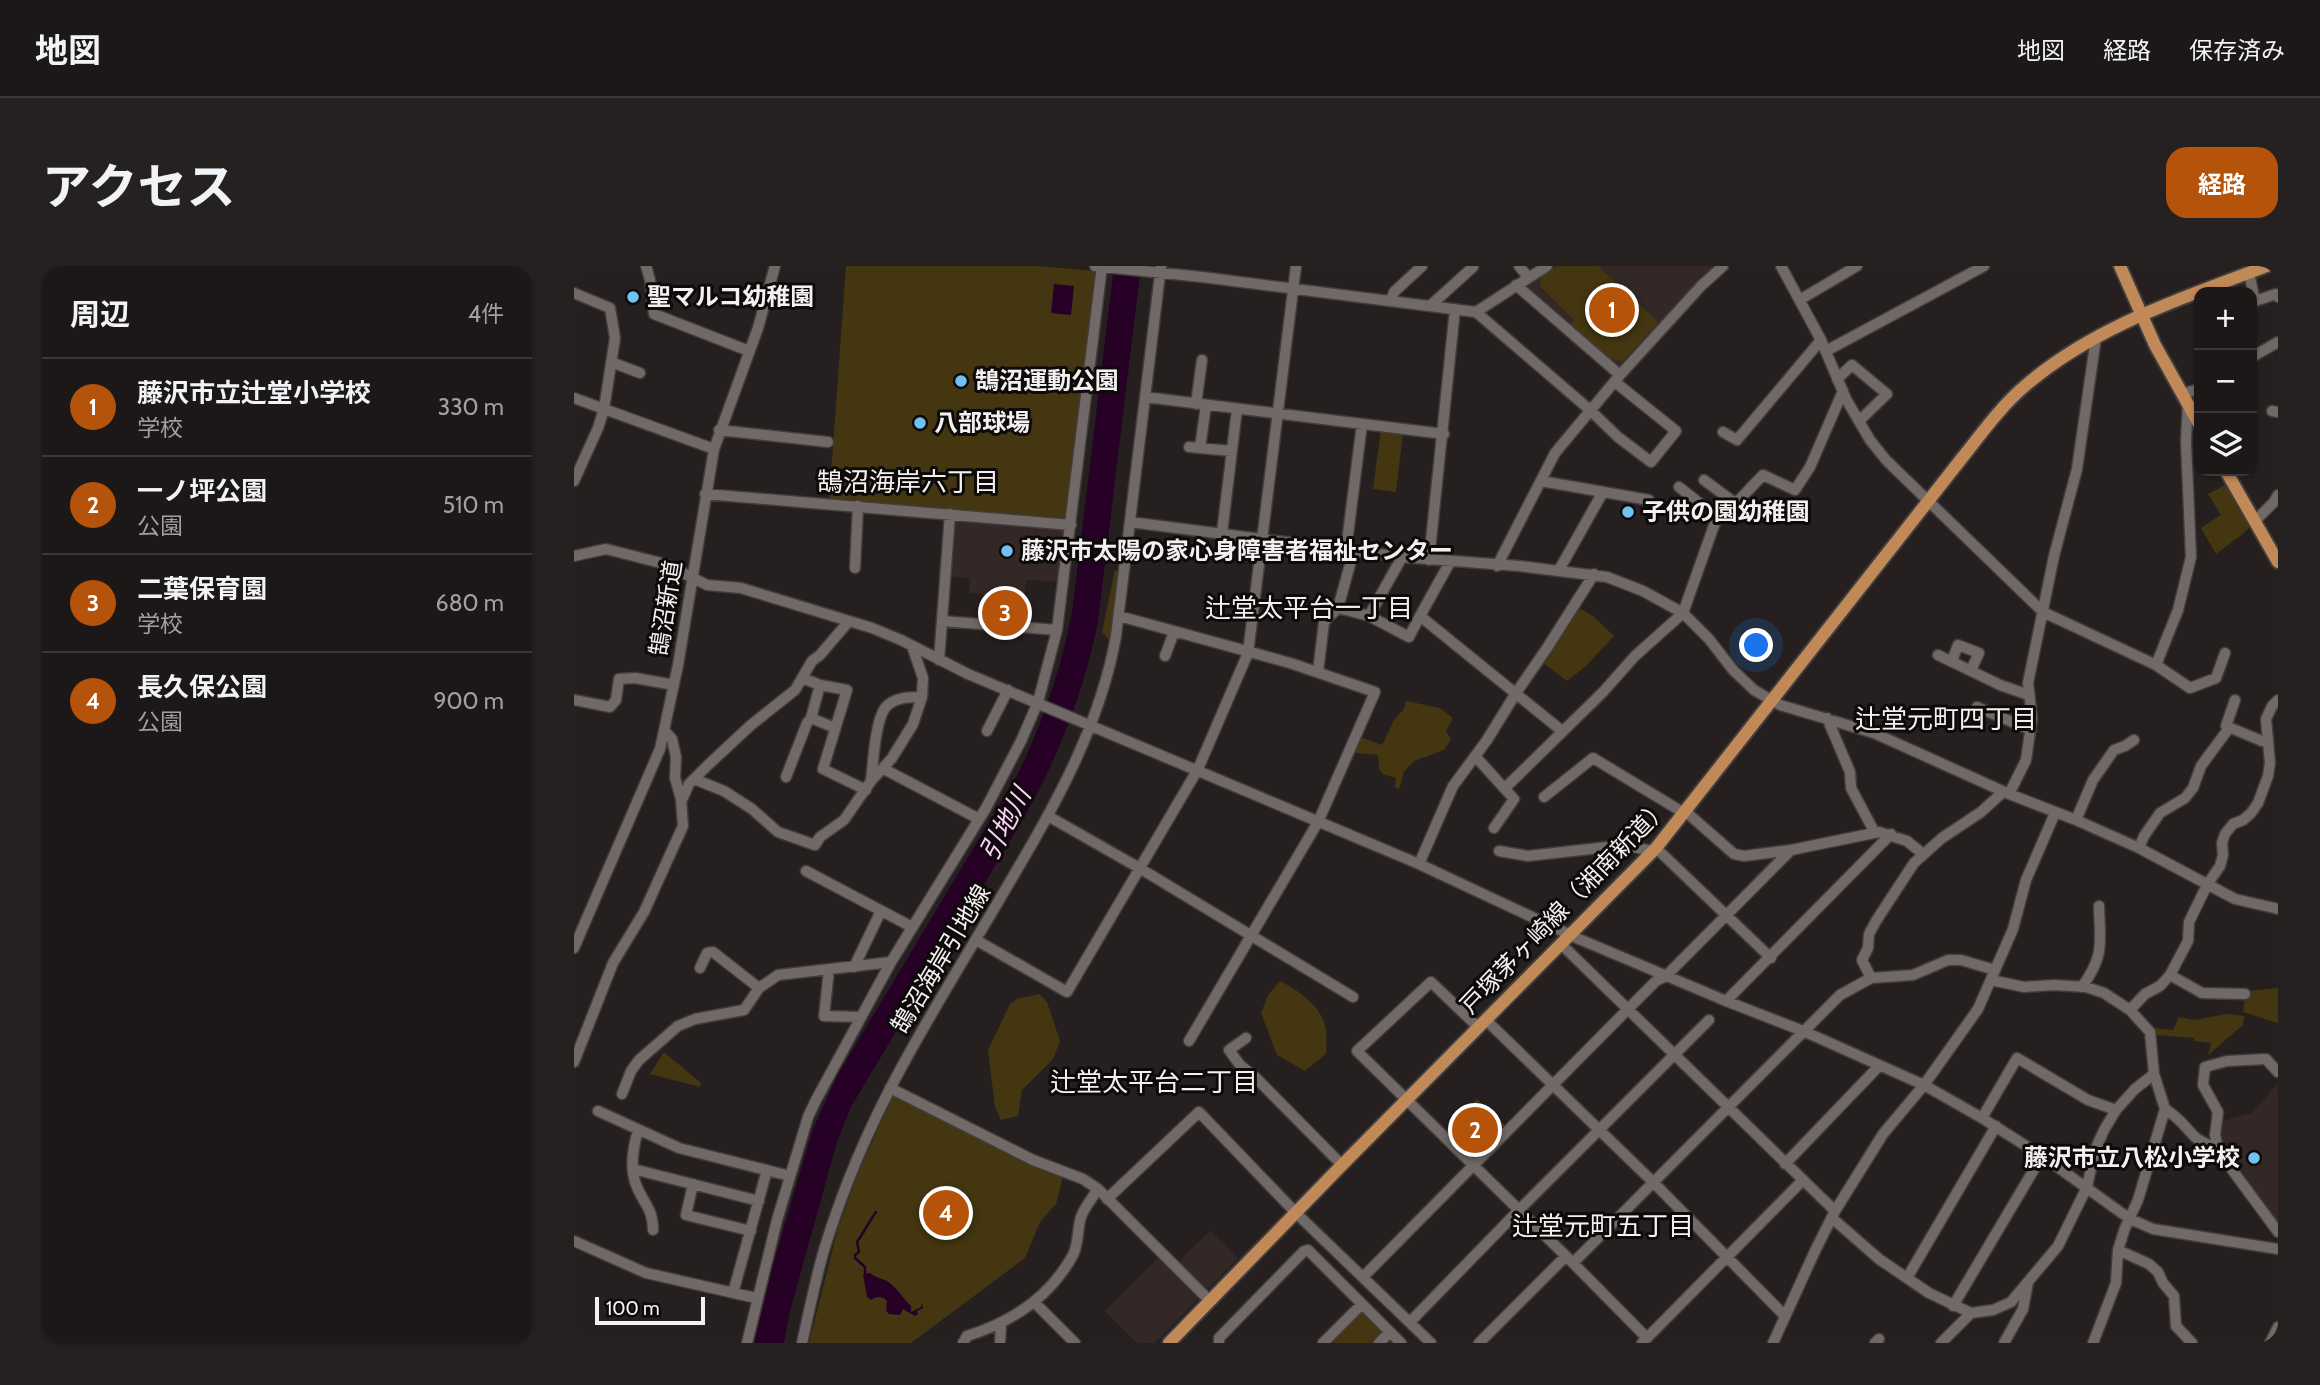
<!DOCTYPE html>
<html lang="ja">
<meta charset="utf-8">
<style>
body{margin:0;font-family:Cabin,"Noto Sans JP",sans-serif;background:#252120;color:#f1f3f6}
.controls{position:absolute;right:21px;top:21px;display:grid;overflow:hidden;border-radius:14px;box-shadow:0 2px 5px #0004}
.controls button{width:63px;height:63px;display:grid;place-items:center;padding:0;border:0;border-bottom:2px solid #3a3736;background:#1c1817;color:#f1f3f6;font:35px sans-serif}
.scale{position:absolute;left:21px;bottom:18px;width:110px;box-sizing:border-box;padding-left:7px;border:4px solid #f4f0f0;border-top:0;font-size:19px;line-height:24px;white-space:nowrap;color:#f4f0f0;-webkit-text-stroke:5px #0d0a0a;paint-order:stroke}
.you{position:absolute;left:1183px;top:380px;width:24px;height:24px;margin:-18px;border:5px solid #fff;border-radius:50%;background:#1a73e8;box-shadow:0 0 0 10px #1a73e833}
.badge{display:grid;place-items:center;width:46px;height:46px;border-radius:50%;background:#b45309;color:#fff;font-size:23px;font-weight:700}
.pin{position:absolute;translate:-50% -50%;border:4px solid #fff;box-shadow:0 2px 7px #0006}
.list{margin:0;padding:0;list-style:none}
h2{display:flex;justify-content:space-between;align-items:center;height:91px;margin:0;padding:0 28px;font-size:30px}
h2 small{font-size:23px;font-weight:400;color:#a0a0a1}
.list li{display:grid;grid-template-columns:46px 1fr auto;gap:21px;align-items:center;box-sizing:border-box;height:98px;padding:0 28px;border-top:2px solid #3a3736}
.list b{display:block;font-size:26px;white-space:nowrap}
.list p{margin:0;font-size:23px;white-space:nowrap;color:#a0a0a1}
.list em{font-size:23px;font-style:normal;color:#a0a0a1}
.icon{flex:none;width:38px;height:38px;fill:none;stroke:currentColor;stroke-width:2;stroke-linecap:round;stroke-linejoin:round}
.map{position:relative;flex:none;width:1704px;height:1077px;overflow:hidden;border-radius:21px}
header{display:flex;align-items:center;gap:42px;box-sizing:border-box;height:98px;padding:0 35px;background:#1c1817;border-bottom:2px solid #3a3736}
header strong{font-size:33px}
nav{display:flex;gap:38px;margin-inline-start:auto;font-size:24px}
.intro{display:flex;align-items:center;justify-content:space-between;box-sizing:border-box;height:168px;padding:0 42px}
h1{margin:0;font-size:49px}
.button{padding:18px 32px;border-radius:21px;background:#b45309;color:#fff;font-size:24px;font-weight:700}
main{display:flex;gap:42px;padding:0 42px}
aside{flex:1;background:#1c1817;border-radius:21px;box-shadow:0 2px 5px #0004}
.map>svg:first-child{display:block}
</style>
<header>
<strong>地図</strong>
<nav><a>地図</a><a>経路</a><a>保存済み</a></nav>
</header>
<div class="intro"><h1>アクセス</h1><a class="button">経路</a></div>
<main>
<aside>
<h2>周辺<small>4件</small></h2>
<ul class="list">
<li><span class="badge">1</span><div><b>藤沢市立辻堂小学校</b><p>学校</p></div><em>330 m</em></li>
<li><span class="badge">2</span><div><b>一ノ坪公園</b><p>公園</p></div><em>510 m</em></li>
<li><span class="badge">3</span><div><b>二葉保育園</b><p>学校</p></div><em>680 m</em></li>
<li><span class="badge">4</span><div><b>長久保公園</b><p>公園</p></div><em>900 m</em></li>
</ul>
</aside>
<div class="map">
<svg width="1704" height="1077" viewBox="0 0 1704 1077">
<rect width="100%" height="100%" fill="#25201f"/>
<path fill="#332826" d="M 983,0 L 1142,0 L 1044,102 L 953,22 L 953,19 Z
M 378,251 L 492,261 L 487,316 L 452,314 L 450,332 L 395,327 L 396,312 L 374,310 Z
M 1704,817 L 1704,959 L 1648,881 L 1644,866 L 1646,854 L 1651,854 L 1678,847 Z
M 636,965 L 664,992 L 632,1025 L 604,996 Z
M 586,990 L 627,1030 L 581,1077 L 563,1077 L 531,1045 Z"/>
<path fill="#433611" d="M 272,0 L 465,0 L 523,5 L 494,253 L 491,255 L 255,236 Z
M 983,0 L 1024,0 L 1084,56 L 1048,96 L 1031,90 L 996,59 L 1000,54 L 966,20 L 967,10 Z
M 807,163 L 829,166 L 822,226 L 799,223 Z
M 1655,217 L 1678,258 L 1670,267 L 1642,288 L 1627,262 L 1647,249 L 1634,228 Z
M 541,304 L 550,310 L 540,378 L 528,366 Z
M 1005,342 L 1019,350 L 1040,370 L 1012,400 L 993,415 L 969,397 Z
M 832,435 L 866,442 L 879,452 L 872,465 L 877,473 L 870,484 L 840,495 L 830,506 L 825,523 L 821,522 L 822,512 L 809,508 L 805,503 L 804,489 L 783,487 L 780,483 L 786,471 L 808,479 L 820,454 L 830,443 Z
M 706,715 C 725,725 750,741 752,765 C 753,772 752,780 752,788 L 731,805 L 703,789 L 687,747 L 694,729 Z
M 1704,722 L 1704,757 L 1669,746 L 1672,725 Z
M 465,728 L 473,736 L 486,775 L 479,793 L 448,824 L 444,850 L 427,854 L 421,841 L 414,784 L 436,738 L 443,733 Z
M 1652,748 L 1671,750 L 1668,760 L 1634,789 L 1637,777 L 1620,775 L 1620,772 L 1581,769 L 1578,762 L 1599,764 L 1605,751 L 1621,754 Z
M 90,786 L 127,817 L 126,821 L 76,808 Z
M 320,828 L 489,910 L 482,938 L 466,956 L 451,992 L 337,1077 L 235,1077 L 264,962 L 286,902 Z
M 903,833 L 933,861 L 899,895 L 870,867 Z
M 788,1038 L 816,1066 L 805,1077 L 749,1077 Z"/>
<path fill="#270026" d="M 540,0 L 567,0 L 524,356 C 510,425 486,487 452,548 L 277,841 L 263,876 L 216,1045 L 210,1077 L 180,1077 L 197,1005 L 239,863 L 263,810 L 443,509 C 469,457 487,403 498,346 Z
M 480,18 L 500,20 L 497,49 L 477,47 Z
M 296,1007 C 303,1013 310,1012 317,1018 C 325,1024 330,1034 337,1040 L 337,1046 L 347,1041 L 348,1037 L 349,1042 L 343,1045 L 344,1048 L 341,1050 L 329,1043 L 326,1049 L 315,1048 L 312,1045 L 313,1035 C 308,1030 303,1030 297,1034 L 293,1031 L 289,1008 Z"/>
<g fill="none" stroke-linecap="round" stroke-linejoin="round">
<path stroke="#270026" stroke-width="2.5" d="M 291,1008 L 291,1001 L 281,992 L 281,989 L 285,986 L 283,976 C 290,966 295,956 302,946"/>
<g stroke="#413d3c" stroke-width="13">
<path id="minor" d="M 72,0 L 76,14 L 80,48 L 175,85
M 521,0 L 628,11 L 902,46 L 1016,144 L 1044,171 L 1077,196 L 1102,165 L 1041,116
M 945,0 L 954,11
M 1207,0 L 1247,74 L 1272,133 L 1296,174 L 1312,194 L 1469,346 L 1582,399 L 1616,422 L 1642,412 L 1651,387
M 1675,7 L 1681,35 L 1702,28 L 1704,31
M 942,19 L 1046,109
M 0,27 L 36,42 L 41,72 L 30,143 L 24,162 L 0,215
M 1227,33 L 1283,0
M 817,34 L 820,26 L 848,0
M 857,39 L 899,1
M 902,46 L 973,0
M 1252,85 L 1410,0
M 1678,91 L 1704,76
M 37,96 L 66,107
M 1263,113 L 1278,99 L 1313,128 L 1285,155
M 1608,128 L 1625,123
M 571,131 L 870,168
M 0,132 L 140,183
M 622,138 L 628,94
M 1698,145 L 1704,146
M 145,164 L 254,176
M 1149,166 L 1163,174 L 1247,74
M 615,181 L 658,185
M 626,182 L 632,139
M 1130,214 L 1161,237
M 967,215 L 1075,234
M 1105,221 L 1143,251
M 131,228 L 497,259
M 1681,255 L 1700,236 L 1704,229
M 556,256 L 828,291 L 945,300 L 1033,311 L 1069,325 L 1109,347 L 1135,373 L 1159,404 L 1180,424 L 1206,439 L 1300,467 L 1435,528 L 1502,554 L 1565,582 L 1661,633 L 1704,643
M 648,267 L 663,143
M 772,284 L 788,158
M 0,290 L 32,283 L 91,298 L 133,319 L 167,322 L 298,362 L 327,374 L 394,408 L 845,598 L 1005,673 L 1152,735 L 1229,765 L 1350,819 L 1408,852 L 1468,890 L 1556,953 L 1579,963 L 1704,983
M 855,294 L 881,43
M 876,296 L 846,350 L 988,465
M 923,300 L 981,187 L 1046,109 L 1127,20 L 1149,0
M 281,302 L 284,240
M 985,304 L 1029,226
M 764,342 L 795,350 L 835,371 L 846,350
M 545,350 L 716,397 L 801,426 L 744,556 L 615,775
M 795,350 L 828,291
M 368,355 L 483,364
M 1364,389 L 1426,419 L 1455,429
M 591,390 L 600,366
M 365,394 L 376,248
M 1378,395 L 1384,379 L 1405,387 L 1397,404
M 1582,399 L 1604,344 L 1617,291 L 1612,175 L 1614,138
M 744,406 L 750,356 L 764,342 L 780,284
M 228,412 L 246,419 L 273,424 L 249,503 L 292,524
M 0,434 L 36,441 L 42,434 L 45,413 L 61,412 L 100,419
M 1661,434 L 1652,460 L 1688,475 L 1693,475
M 1403,441 L 1457,464
M 237,452 L 261,462
M 1253,452 L 1276,506 L 1277,522 L 1301,567
M 413,465 L 434,424
M 901,490 L 940,533 L 920,562
M 310,503 L 405,553
M 212,511 L 233,457 L 237,452 L 246,419
M 120,513 L 150,525 L 178,543 L 204,566 L 241,579 L 246,571 L 270,554 L 297,515 L 318,492 L 339,458 L 348,431 L 349,412 L 338,380
M 297,515 C 299,498 301,456 311,442 C 320,431 335,431 348,431
M 931,522 L 1029,426 L 1061,390 L 1109,347 L 1143,251 L 1165,234 L 1189,209 L 1221,224 L 1236,201 L 1269,125
M 1435,528 L 1452,494 L 1458,452 L 1454,417 L 1480,290 L 1503,203 L 1522,72
M 970,531 L 1019,492 L 1110,547
M 107,536 L 115,518 L 134,499 L 177,459 L 221,424 L 238,395 L 246,389 L 275,355
M 1111,545 L 1160,588 L 1170,590 L 1217,584 L 1305,566 L 1333,575 L 1349,588
M 474,550 L 567,603 L 779,731
M 1502,554 L 1519,514 L 1540,484 L 1551,480 L 1560,474
M 1082,582 L 1197,692
M 1565,582 L 1570,570 L 1586,547 L 1611,532 L 1619,522 L 1627,500 L 1655,462
M 925,585 L 954,590 L 1051,579 L 1078,585
M 845,598 L 879,520 L 913,474 L 942,427 L 973,382 L 1020,308
M 232,605 L 338,661
M 402,674 L 493,726 L 624,503 L 674,387 L 722,0
M 987,678 L 1261,945
M 0,682 L 86,483 L 104,399 L 140,183 L 184,62 L 201,0
M 280,701 L 307,645
M 126,702 L 133,687 L 139,686 L 185,722
M 255,704 L 250,750 L 286,751
M 1596,709 L 1628,727 L 1671,728
M 1297,712 L 1288,694 L 1294,682 L 1295,668 L 1302,655 L 1340,597 L 1368,572 L 1407,546 L 1429,526
M 1417,714 L 1450,721 L 1480,719 L 1512,721 L 1530,727 L 1556,744 L 1576,766 L 1580,808 L 1591,843 L 1564,934 L 1551,962 L 1544,984 L 1542,1017 L 1519,1077
M 1508,721 C 1531,689 1526,677 1525,640
M 1152,735 L 1317,568
M 1556,744 L 1571,728 L 1586,720 L 1596,709 L 1614,675 L 1615,656 L 1633,619 L 1646,600 L 1649,589 L 1648,577 L 1651,568 L 1659,558 L 1669,554 L 1677,547 L 1684,537 L 1694,510 L 1696,497 L 1692,453 L 1698,440 L 1704,434
M 912,754 L 1079,916 L 1211,1050
M 905,762 L 857,716 L 783,785 L 999,997 L 1073,1072
M 672,772 L 655,784 L 666,799 L 682,812 L 768,899
M 0,796 L 39,697 L 70,646 L 109,560 L 107,533 L 101,512 L 102,491 L 98,473 L 91,465
M 1704,806 L 1692,793 L 1653,795 L 1631,801 L 1629,819 L 1644,846 L 1641,869 L 1645,886 L 1704,966
M 316,822 L 459,894 L 509,913 L 524,923 L 635,1034
M 48,828 L 57,805 L 65,794 L 104,760 L 121,753 L 170,744 L 185,722 L 204,709 L 317,696
M 1591,843 C 1607,853 1609,859 1621,871 C 1628,877 1638,879 1645,886
M 24,845 L 105,882 L 216,910
M 1408,852 L 1443,792 L 1514,834 L 1542,844
M 64,864 C 59,882 55,903 63,921 C 70,938 79,943 79,964
M 1211,898 L 1305,800
M 59,903 L 185,935
M 119,918 L 112,949 L 177,965
M 533,933 L 625,846 L 722,947 L 857,1077
M 1258,952 L 1305,993 L 1355,1027 L 1397,1047 L 1419,1044 L 1437,1036 L 1484,980 L 1513,921 L 1521,884 L 1530,864 L 1542,844 L 1561,823 L 1580,808
M 0,975 L 72,1007 L 182,1032
M 1544,984 L 1575,998 L 1584,1006 L 1589,1017 L 1600,1030 L 1602,1060 L 1618,1077
M 999,997 L 1266,729 L 1297,712 L 1339,709 L 1374,694 L 1387,694 L 1421,704
M 790,1010 L 1054,743 L 1082,715 L 1092,710 L 1217,584
M 1333,1012 L 1422,860
M 159,1027 L 193,904
M 460,1036 L 501,1077
M 1379,1040 L 1468,890
M 836,1056 L 945,944 L 1135,754
M 816,1066 L 827,1077
M 173,1077 L 203,954 L 234,851 L 242,834 L 317,696 L 412,542 L 447,475 L 464,436 L 483,364 L 528,0
M 228,1077 C 235,1046 241,1015 250,984 C 269,922 295,861 326,804 C 362,737 403,673 441,607 C 485,533 527,455 542,370 L 587,0
M 389,1077 L 393,1070 C 438,1056 476,1031 499,989 C 505,977 503,964 507,951 C 510,942 518,932 524,923
M 426,1077 L 427,1058
M 645,1077 L 645,1072 L 730,985 L 734,984 L 816,1066 L 805,1077
M 749,1077 L 788,1038
M 905,1077 L 992,990
M 1068,1077 L 1228,915
M 1199,1077 L 1241,985 L 1261,945 L 1309,868 L 1350,819 L 1404,743 L 1439,663 L 1452,614 L 1481,547
M 1301,1077 L 1305,1073
M 1367,1077 L 1397,1047
M 1430,1077 L 1449,1043 L 1454,1016
M 1696,1077 L 1704,1061"/>
</g>
<g stroke="#413d3c" stroke-width="16">
<path id="major" d="M 1546,0 L 1581,79 L 1625,158
M 1652,205 L 1704,296
M 595,1077 L 768,899 L 1082,582 L 1388,192 C 1408,167 1427,140 1452,119 C 1521,60 1609,32 1693,0"/>
</g>
<use href="#minor" stroke="#706968" stroke-width="10"/>
<use href="#major" stroke="#c18858" stroke-width="12"/>
</g>
<g fill="#72c1f5" stroke="#0d0a0a" stroke-width="2.5">
<circle cx="59" cy="31" r="7"/>
<circle cx="387" cy="115" r="7"/>
<circle cx="346" cy="157" r="7"/>
<circle cx="1054" cy="246" r="7"/>
<circle cx="433" cy="285" r="7"/>
<circle cx="1680" cy="892" r="7"/>
</g>
<g text-anchor="middle" stroke-width="6" stroke-linejoin="round" paint-order="stroke">
<g font-size="24" font-weight="bold" fill="#f4f0f0" stroke="#0d0a0a" text-anchor="start">
<text x="73" y="39">聖マルコ幼稚園</text>
<text x="401" y="123">鵠沼運動公園</text>
<text x="360" y="165">八部球場</text>
<text x="1068" y="254">子供の園幼稚園</text>
<text x="447" y="293">藤沢市太陽の家心身障害者福祉センター</text>
<text x="1666" y="900" text-anchor="end">藤沢市立八松小学校</text>
</g>
<g font-size="24" fill="#f4f0f0" stroke="#0d0a0a">
<text transform="translate(92 342) rotate(-81)" y="8">鵠沼新道</text>
<text transform="translate(991 640) rotate(-46)" y="8">戸塚茅ヶ崎線（湘南新道）</text>
<text transform="translate(367 693) rotate(-59)" y="8">鵠沼海岸引地線</text>
</g>
<g font-size="26" fill="#f4f0f0" stroke="#0d0a0a">
<text x="334" y="225">鵠沼海岸六丁目</text>
<text x="735" y="351">辻堂太平台一丁目</text>
<text x="1372" y="462">辻堂元町四丁目</text>
<text x="580" y="825">辻堂太平台二丁目</text>
<text x="1029" y="969">辻堂元町五丁目</text>
</g>
<g font-size="26" font-style="italic" fill="#ffd1fb" stroke="#0d0a0a">
<text transform="translate(431 558) rotate(-62)" y="9">引地川</text>
</g>
</g>
</svg>
<div class="controls">
<button>+</button>
<button>−</button>
<button><svg class="icon" aria-label="layers" viewBox="0 0 24 24"><path d="M12 4l9 5-9 5-9-5zM3 14l9 5 9-5"/></svg></button>
</div>
<div class="scale">100 m</div>
<div class="you"></div>
<div class="pin badge" style="left:1038px;top:44px">1</div>
<div class="pin badge" style="left:901px;top:864px">2</div>
<div class="pin badge" style="left:431px;top:347px">3</div>
<div class="pin badge" style="left:372px;top:947px">4</div>
</div>
</main>
